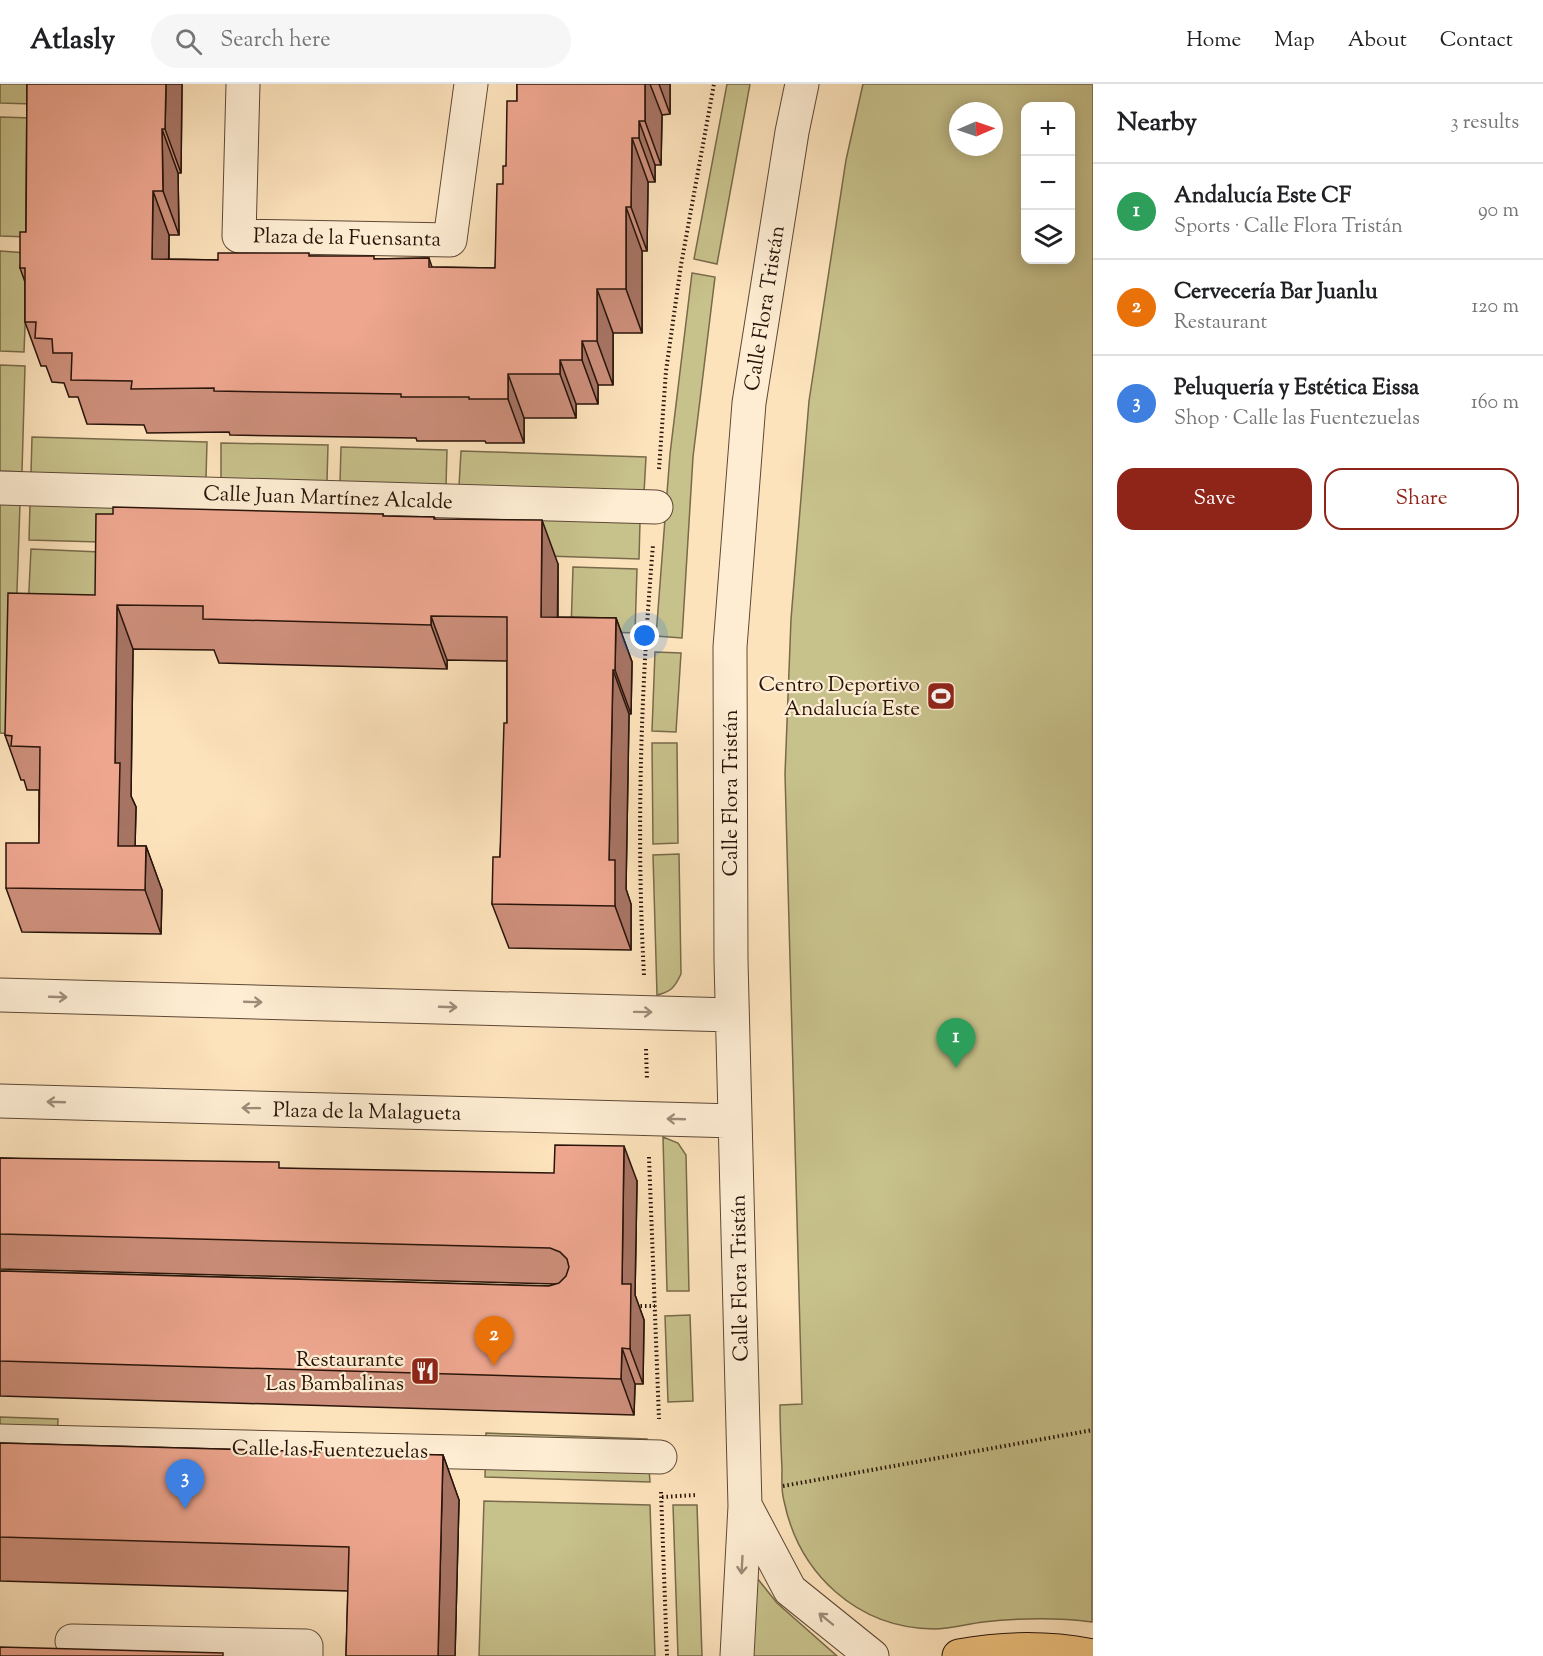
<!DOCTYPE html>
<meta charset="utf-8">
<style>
body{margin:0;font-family:"Sorts Mill Goudy",serif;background:#f6f6f6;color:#202124}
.controls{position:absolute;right:18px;top:18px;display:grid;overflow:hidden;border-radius:12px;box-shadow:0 3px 15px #0003}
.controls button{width:54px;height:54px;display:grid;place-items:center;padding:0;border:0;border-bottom:2px solid #e0e0e0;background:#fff;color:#202124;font:30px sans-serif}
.compass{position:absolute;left:949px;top:18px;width:54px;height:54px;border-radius:50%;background:#fff;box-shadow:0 3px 15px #0003;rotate:88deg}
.you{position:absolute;left:645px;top:552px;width:21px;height:21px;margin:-15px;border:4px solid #fff;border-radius:50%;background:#1a73e8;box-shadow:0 0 0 9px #1a73e833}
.badge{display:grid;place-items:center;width:39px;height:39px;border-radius:50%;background:#8f2418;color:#fff;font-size:20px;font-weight:700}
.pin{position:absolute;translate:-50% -50px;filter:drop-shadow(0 2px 3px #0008)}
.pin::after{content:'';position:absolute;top:32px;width:21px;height:18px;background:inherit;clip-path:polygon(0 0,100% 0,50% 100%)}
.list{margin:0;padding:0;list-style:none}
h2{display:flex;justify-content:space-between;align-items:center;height:78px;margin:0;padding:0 24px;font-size:26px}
h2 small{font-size:20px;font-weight:400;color:#757577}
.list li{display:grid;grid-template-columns:39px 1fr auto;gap:18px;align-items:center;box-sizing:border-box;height:96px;padding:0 24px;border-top:2px solid #e0e0e0}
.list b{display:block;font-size:22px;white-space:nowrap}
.list p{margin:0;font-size:20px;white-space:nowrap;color:#757577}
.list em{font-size:20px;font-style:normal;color:#757577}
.actions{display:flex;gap:12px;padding:18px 24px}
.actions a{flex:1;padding:14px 0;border:2px solid #8f2418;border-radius:18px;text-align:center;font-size:21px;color:#8f2418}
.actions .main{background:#8f2418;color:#fff}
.icon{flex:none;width:33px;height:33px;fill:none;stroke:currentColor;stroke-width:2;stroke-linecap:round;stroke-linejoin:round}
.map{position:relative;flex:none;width:1093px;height:1572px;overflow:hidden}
header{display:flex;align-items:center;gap:36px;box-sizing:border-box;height:84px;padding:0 30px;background:#fff;border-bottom:2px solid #e0e0e0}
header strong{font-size:28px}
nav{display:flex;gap:33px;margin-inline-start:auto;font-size:21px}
.search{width:420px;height:54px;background:#f6f6f6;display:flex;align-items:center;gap:15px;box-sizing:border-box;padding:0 21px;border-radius:33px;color:#757577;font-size:22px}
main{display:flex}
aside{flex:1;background:#fff}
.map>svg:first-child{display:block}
</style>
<header>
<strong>Atlasly</strong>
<div class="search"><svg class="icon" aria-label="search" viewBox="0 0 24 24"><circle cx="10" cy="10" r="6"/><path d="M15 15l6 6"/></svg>Search here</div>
<nav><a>Home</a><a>Map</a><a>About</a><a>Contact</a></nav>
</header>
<main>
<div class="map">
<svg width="1093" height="1572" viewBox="0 0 1093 1572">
<rect width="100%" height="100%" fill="#fde3bc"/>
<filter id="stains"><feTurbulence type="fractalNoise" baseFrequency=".00333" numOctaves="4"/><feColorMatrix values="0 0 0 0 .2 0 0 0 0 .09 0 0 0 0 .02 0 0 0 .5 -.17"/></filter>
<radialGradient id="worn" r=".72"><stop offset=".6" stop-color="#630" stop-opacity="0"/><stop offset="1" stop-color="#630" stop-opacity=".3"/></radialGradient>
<path fill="#c7c18b" stroke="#786a4a" stroke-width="1.5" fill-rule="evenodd" d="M 0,0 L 34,0 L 33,20 L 0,19 Z
M 727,0 L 750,0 L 717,180 L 694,175 Z
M 863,0 L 1093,0 L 1092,1538 C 1055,1533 1020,1534 983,1538 C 967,1540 950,1545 934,1545 C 857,1544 799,1490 784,1417 C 781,1407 782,1395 782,1385 C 781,1364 780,1343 780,1321 L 802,1320 L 785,690 L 791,535 L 809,317 L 846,76 ZM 1026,22 L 1070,22 L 1070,176 L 1026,176 ZM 958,27 L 994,27 L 994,63 L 958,63 Z
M 0,33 L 32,34 L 29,153 L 0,152 Z
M 0,167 L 28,169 L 24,268 L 0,267 Z
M 692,189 L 715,193 L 693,373 L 682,554 L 656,552 L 670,370 Z
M 0,281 L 25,282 L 22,388 L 0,387 Z
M 32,353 L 207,358 L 206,394 L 31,389 Z
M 221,359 L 328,361 L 327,398 L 221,396 Z
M 341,363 L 447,366 L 446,402 L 340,399 Z
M 461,367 L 646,373 L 644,409 L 459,402 Z
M 0,419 L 20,420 L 12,650 L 0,649 Z
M 30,420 L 206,425 L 205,461 L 29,456 Z
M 458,432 L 640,438 L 639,475 L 456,469 Z
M 31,465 L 100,468 L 98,528 L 28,526 Z
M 573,483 L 637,485 L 635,549 L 571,547 Z
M 655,568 L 681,569 L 676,648 L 652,647 Z
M 652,659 L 677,659 L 678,759 L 653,760 Z
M 679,770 L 681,890 C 675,903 671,908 657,911 L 653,771 Z
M 663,1053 L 678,1059 L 686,1071 L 689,1207 L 667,1207 Z
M 690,1231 L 693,1317 L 668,1318 L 665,1232 Z
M 0,1333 L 58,1335 L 56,1380 L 0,1378 Z
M 486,1349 L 647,1355 L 650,1398 L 485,1393 Z
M 484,1417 L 650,1421 L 655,1572 L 479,1572 Z
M 673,1421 L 697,1421 L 702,1572 L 678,1572 Z
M 757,1494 L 777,1519 L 837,1572 L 751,1572 Z"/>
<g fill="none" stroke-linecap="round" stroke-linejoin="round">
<g stroke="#5e4836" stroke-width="35">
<path id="minor" d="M 243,0 L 239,152 L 450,156 L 471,0
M 0,404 L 656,423
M 0,911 L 732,931
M 0,1017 L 735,1037
M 0,1357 L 660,1373
M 746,1423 L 790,1506 L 872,1572
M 72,1557 L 306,1562 L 306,1572
M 737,1572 L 745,1422 L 731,877 L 730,563 L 749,319 L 792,48 L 802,0"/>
</g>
<g stroke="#29140a" stroke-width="35">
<path id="major" d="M 959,1572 C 1003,1564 1048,1563 1092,1572"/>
</g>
<path stroke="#29140a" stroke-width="4" stroke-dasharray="1.5 3" stroke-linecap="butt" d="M 659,385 L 666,287 L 681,181 L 714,0
M 644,891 C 636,748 641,604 653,461
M 646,965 L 647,996
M 649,1073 L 659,1335
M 636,1222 L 655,1222
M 783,1402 L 1093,1346
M 661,1408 L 667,1572
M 662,1413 L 696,1411"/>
<use href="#minor" stroke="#feedd3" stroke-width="33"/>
<use href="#major" stroke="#eec27e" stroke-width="33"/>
</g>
<path fill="#cd8f7b" stroke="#29140a" stroke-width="1.5" d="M 27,0 L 182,0 L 181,89 L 178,89 L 179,151 L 169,151 L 169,175 L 218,176 L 309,172 L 375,175 L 429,174 L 432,183 L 495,184 L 503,100 L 517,17 L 517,0 L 670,0 L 670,30 L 662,31 L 661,81 L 655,81 L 655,98 L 648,98 L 647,167 L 642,167 L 642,249 L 613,249 L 613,301 L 598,301 L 598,320 L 576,320 L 576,334 L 524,334 L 524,359 L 486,359 L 485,357 L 417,357 L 416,354 L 230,351 L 229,348 L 147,349 L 144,341 L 87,340 L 78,313 L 69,313 L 64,299 L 52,298 L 46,282 L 41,282 L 25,238 L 25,198 L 20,184 L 26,148 Z
M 383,430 L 384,432 L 434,433 L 435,435 L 558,480 L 558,533 L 616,534 L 632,578 L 631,630 L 629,630 L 626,805 L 631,820 L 631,866 L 509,864 L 492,820 L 500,773 L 507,639 L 507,577 L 447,576 L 447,585 L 219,579 L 214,566 L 133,565 L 131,712 L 136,723 L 135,762 L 146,762 L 162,806 L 161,850 L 22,848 L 6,804 L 39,759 L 39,706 L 27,706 L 24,696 L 21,696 L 5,651 L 95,511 Z
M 0,1074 L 637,1097 L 635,1211 L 644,1236 L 643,1300 L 635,1300 L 634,1331 L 0,1312 L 0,1187 L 549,1202 L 557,1200 L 0,1185 Z
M 0,1359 L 443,1371 L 459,1416 L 455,1572 L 346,1572 L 348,1507 L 0,1497 Z"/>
<path fill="#a77464" stroke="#29140a" stroke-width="1.5" d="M 166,0 L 182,0 L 181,89 L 165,45 Z
M 645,0 L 650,0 L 662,31 L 661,81 L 645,37 Z
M 659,0 L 670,0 L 670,30 Z
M 639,37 L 655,81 L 655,98 L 639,54 Z
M 162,45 L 178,89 L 179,151 L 163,107 Z
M 632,54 L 648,98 L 647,167 L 631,123 Z
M 153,107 L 169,151 L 168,219 L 152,175 Z
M 626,123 L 642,167 L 642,249 L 626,205 Z
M 597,205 L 613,249 L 613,301 L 597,257 Z
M 582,257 L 598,301 L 598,320 L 582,276 Z
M 560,276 L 576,320 L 576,334 L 560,290 Z
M 508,290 L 524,334 L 524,359 L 508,315 Z
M 542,436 L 558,480 L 557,577 L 541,533 Z
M 117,521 L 133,565 L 131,712 L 136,723 L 134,806 L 118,762 L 115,679 Z
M 431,532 L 447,576 L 447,585 L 431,541 Z
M 616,534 L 632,578 L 631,630 L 615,586 Z
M 613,586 L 629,630 L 626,805 L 631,820 L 631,866 L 615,822 L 609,776 Z
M 146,762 L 162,806 L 161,850 L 145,806 Z
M 624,1062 L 637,1097 L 635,1211 L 644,1236 L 643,1300 L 630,1265 L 622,1200 Z
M 622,1264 L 635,1300 L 634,1331 L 621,1295 Z
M 443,1371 L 459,1416 L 455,1572 L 438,1572 Z"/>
<path fill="#eea68f" stroke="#29140a" stroke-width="1.5" d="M 27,0 L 166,0 L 165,45 L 162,45 L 163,107 L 153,107 L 152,175 L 218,176 L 218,169 L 309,169 L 309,172 L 374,172 L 374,175 L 429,174 L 429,183 L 495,184 L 497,100 L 503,100 L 503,82 L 506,82 L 507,17 L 517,17 L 517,0 L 645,0 L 645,37 L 639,37 L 639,54 L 632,54 L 631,123 L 626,123 L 626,205 L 597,205 L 597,257 L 582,257 L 582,276 L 560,276 L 560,290 L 508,290 L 508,315 L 469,315 L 469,313 L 401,313 L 401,310 L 214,307 L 214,304 L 131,305 L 132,297 L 71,296 L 72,269 L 53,269 L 52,255 L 35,254 L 36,238 L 25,238 L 25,184 L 20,184 L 20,148 L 26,148 Z
M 113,423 L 383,430 L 383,432 L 434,433 L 434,435 L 542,436 L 541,533 L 616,534 L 615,586 L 613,586 L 609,776 L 615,776 L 615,822 L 492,820 L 493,773 L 500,773 L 504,639 L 507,639 L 507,533 L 431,532 L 431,541 L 203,535 L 203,522 L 117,521 L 115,679 L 120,679 L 118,762 L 146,762 L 145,806 L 6,804 L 6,759 L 39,759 L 40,663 L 11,662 L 12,652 L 5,651 L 8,509 L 95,511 L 96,430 L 113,430 Z
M 555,1061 L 624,1062 L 622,1200 L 631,1200 L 630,1265 L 622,1264 L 621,1295 L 0,1277 L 0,1187 L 549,1202 L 559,1199 L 566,1192 L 569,1183 L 567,1175 L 560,1168 L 550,1164 L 0,1150 L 0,1074 L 279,1078 L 279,1084 L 554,1089 Z
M 0,1359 L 443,1371 L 438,1572 L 346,1572 L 349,1463 L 0,1453 Z
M 0,1563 L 223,1569 L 223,1572 L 0,1572 Z"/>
<defs><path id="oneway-shaft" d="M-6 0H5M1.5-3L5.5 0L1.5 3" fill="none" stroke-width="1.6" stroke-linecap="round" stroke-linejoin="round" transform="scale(1.5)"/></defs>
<g stroke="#9e8b79">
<use href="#oneway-shaft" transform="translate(58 913) rotate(2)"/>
<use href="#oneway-shaft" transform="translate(253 918) rotate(2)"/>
<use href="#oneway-shaft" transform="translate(448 923) rotate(2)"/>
<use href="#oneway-shaft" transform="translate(643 928) rotate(1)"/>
<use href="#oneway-shaft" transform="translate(56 1018) rotate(-178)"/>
<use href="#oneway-shaft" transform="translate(251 1024) rotate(-179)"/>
<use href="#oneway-shaft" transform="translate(676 1035) rotate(-178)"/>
<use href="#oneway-shaft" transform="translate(742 1481) rotate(93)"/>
<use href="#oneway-shaft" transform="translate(826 1535) rotate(-141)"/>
</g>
<defs>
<g id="stadium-square" transform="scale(1.5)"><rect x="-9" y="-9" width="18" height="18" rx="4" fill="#8f2418" stroke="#feedd3"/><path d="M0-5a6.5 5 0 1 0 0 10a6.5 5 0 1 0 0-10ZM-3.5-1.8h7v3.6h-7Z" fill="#fff"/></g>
<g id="restaurant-square" transform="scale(1.5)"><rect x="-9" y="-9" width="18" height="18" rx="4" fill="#8f2418" stroke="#feedd3"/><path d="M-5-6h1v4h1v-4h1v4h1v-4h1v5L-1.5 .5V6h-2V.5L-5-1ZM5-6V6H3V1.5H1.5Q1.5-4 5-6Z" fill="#fff"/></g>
</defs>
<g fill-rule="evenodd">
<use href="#stadium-square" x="941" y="612"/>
<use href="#restaurant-square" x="425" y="1287"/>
</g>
<g text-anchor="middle" stroke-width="4.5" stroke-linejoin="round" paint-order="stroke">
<g font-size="21" fill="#29140a" stroke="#feedd3">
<text transform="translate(347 153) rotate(1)" y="7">Plaza de la Fuensanta</text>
<text transform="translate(764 224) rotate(-81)" y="7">Calle Flora Tristán</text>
<text transform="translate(328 413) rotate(2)" y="7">Calle Juan Martínez Alcalde</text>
<text transform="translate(730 709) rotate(-90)" y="7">Calle Flora Tristán</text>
<text transform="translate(367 1027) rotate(1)" y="7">Plaza de la Malagueta</text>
<text transform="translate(739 1194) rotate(-91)" y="7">Calle Flora Tristán</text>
<text transform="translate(330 1365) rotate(1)" y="7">Calle las Fuentezuelas</text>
</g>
<g font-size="21" fill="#29140a" stroke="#feedd3" text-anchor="end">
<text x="920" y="607">Centro Deportivo<tspan x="920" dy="24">Andalucía Este</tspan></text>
<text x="404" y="1282">Restaurante<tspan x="404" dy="24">Las Bambalinas</tspan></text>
</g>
</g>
<rect width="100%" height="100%" filter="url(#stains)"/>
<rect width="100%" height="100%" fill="url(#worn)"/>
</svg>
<div class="controls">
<button>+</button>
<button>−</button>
<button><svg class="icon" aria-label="layers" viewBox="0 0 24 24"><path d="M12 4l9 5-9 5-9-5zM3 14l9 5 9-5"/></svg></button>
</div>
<svg class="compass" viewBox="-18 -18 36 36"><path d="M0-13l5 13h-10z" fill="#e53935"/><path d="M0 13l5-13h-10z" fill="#757577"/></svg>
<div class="you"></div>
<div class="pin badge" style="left:956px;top:984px;background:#2e9e5b">1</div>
<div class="pin badge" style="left:494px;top:1282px;background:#e8710a">2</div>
<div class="pin badge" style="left:185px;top:1425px;background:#3f7fe0">3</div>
</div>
<aside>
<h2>Nearby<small>3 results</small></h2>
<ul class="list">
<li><span class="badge" style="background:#2e9e5b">1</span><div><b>Andalucía Este CF</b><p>Sports · Calle Flora Tristán</p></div><em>90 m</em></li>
<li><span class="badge" style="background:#e8710a">2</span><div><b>Cervecería Bar Juanlu</b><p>Restaurant</p></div><em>120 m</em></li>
<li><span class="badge" style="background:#3f7fe0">3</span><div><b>Peluquería y Estética Eissa</b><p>Shop · Calle las Fuentezuelas</p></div><em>160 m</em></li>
</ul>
<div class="actions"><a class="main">Save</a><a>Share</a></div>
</aside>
</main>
